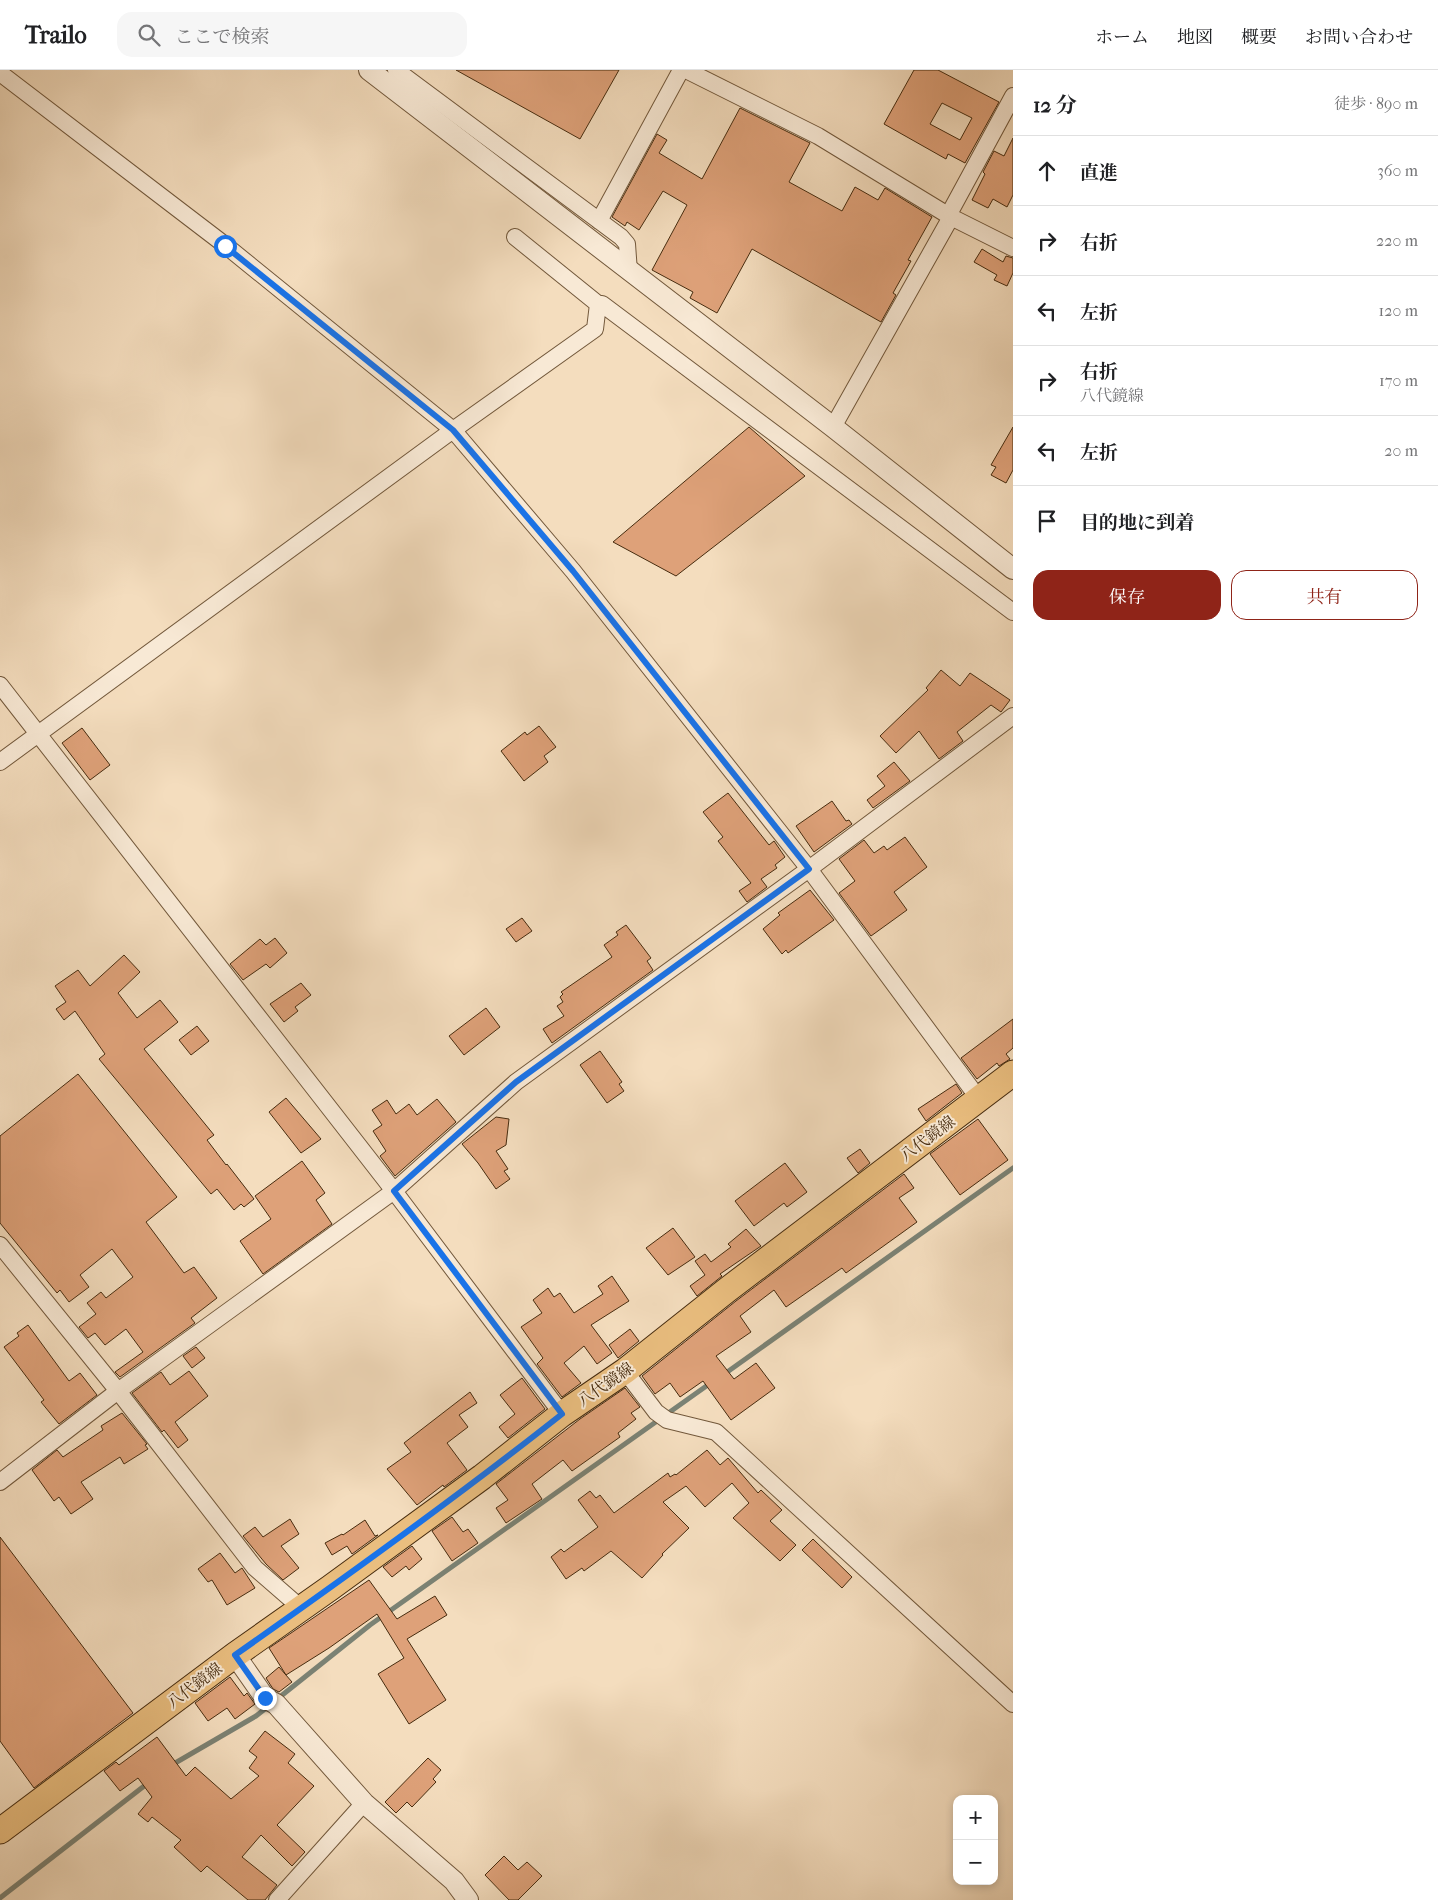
<!DOCTYPE html>
<html lang="ja">
<meta charset="utf-8">
<style>
body{margin:0;font-family:"IM FELL French Canon","Noto Serif JP",serif;background:#f6f6f6;color:#202124}
.controls{position:absolute;right:15px;bottom:15px;display:grid;overflow:hidden;border-radius:10px;box-shadow:0 2px 8px #0003}
.controls button{width:45px;height:45px;display:grid;place-items:center;padding:0;border:0;border-bottom:1px solid #e0e0e0;background:#fff;color:#202124;font:25px sans-serif}
.stop{position:absolute;width:15px;height:15px;margin:-11px;border:4px solid #1a73e8;border-radius:50%;background:#fff}
.stop.end{background:#1a73e8;border-color:#fff;box-shadow:0 1px 5px #0008}
.list{margin:0;padding:0;list-style:none}
h2{display:flex;justify-content:space-between;align-items:center;height:65px;margin:0;padding:0 20px;font-size:21px}
h2 small{font-size:16px;font-weight:400;color:#757577}
.list li{display:grid;grid-template-columns:32px 1fr auto;gap:15px;align-items:center;box-sizing:border-box;height:70px;padding:0 20px;border-top:1px solid #e0e0e0}
.list b{display:block;font-size:19px;white-space:nowrap}
.list p{margin:0;font-size:16px;white-space:nowrap;color:#757577}
.list em{font-size:16px;font-style:normal;color:#757577}
.actions{display:flex;gap:10px;padding:15px 20px}
.actions a{flex:1;padding:11px 0;border:1px solid #8f2418;border-radius:15px;text-align:center;font-size:18px;color:#8f2418}
.actions .main{background:#8f2418;color:#fff}
.icon{flex:none;width:28px;height:28px;fill:none;stroke:currentColor;stroke-width:2;stroke-linecap:round;stroke-linejoin:round}
.map{position:relative;flex:none;width:1013px;height:1830px;overflow:hidden}
header{display:flex;align-items:center;gap:30px;box-sizing:border-box;height:70px;padding:0 25px;background:#fff;border-bottom:1px solid #e0e0e0}
header strong{font-size:24px}
nav{display:flex;gap:28px;margin-inline-start:auto;font-size:18px}
.search{width:350px;height:45px;background:#f6f6f6;display:flex;align-items:center;gap:12px;box-sizing:border-box;padding:0 18px;border-radius:15px;color:#757577;font-size:19px}
main{display:flex}
aside{flex:1;background:#fff}
.map>svg:first-child{display:block}
</style>
<header>
<strong>Trailo</strong>
<div class="search"><svg class="icon" aria-label="search" viewBox="0 0 24 24"><circle cx="10" cy="10" r="6"/><path d="M15 15l6 6"/></svg>ここで検索</div>
<nav><a>ホーム</a><a>地図</a><a>概要</a><a>お問い合わせ</a></nav>
</header>
<main>
<div class="map">
<svg width="1013" height="1830" viewBox="0 0 1013 1830">
<rect width="100%" height="100%" fill="#f4ddbe"/>
<filter id="stains"><feTurbulence type="fractalNoise" baseFrequency=".004" numOctaves="4"/><feColorMatrix values="0 0 0 0 .2 0 0 0 0 .09 0 0 0 0 .02 0 0 0 .5 -.17"/></filter>
<radialGradient id="worn" r=".72"><stop offset=".6" stop-color="#630" stop-opacity="0"/><stop offset="1" stop-color="#630" stop-opacity=".3"/></radialGradient>
<g fill="none" stroke-linecap="round" stroke-linejoin="round">
<path stroke="#7b8274" stroke-width="5" d="M 723,1305 L 1013,1098
M 276,1630 L 370,1555 L 712,1312
M 170,1696 L 256,1646 L 270,1635
M 0,1828 L 148,1713"/>
</g>
<path fill="#dea179" stroke="#472c0f" fill-rule="evenodd" d="M 456,0 L 619,0 L 580,69 Z
M 914,0 L 938,0 L 999,32 L 965,93 L 948,84 L 946,89 L 884,54 ZM 942,33 L 972,48 L 960,70 L 930,54 Z
M 740,38 L 810,73 L 789,112 L 842,141 L 855,117 L 878,130 L 885,118 L 932,147 L 908,190 L 911,191 L 893,223 L 896,225 L 881,252 L 752,179 L 717,243 L 690,228 L 693,222 L 652,200 L 687,135 L 663,121 L 639,160 L 627,152 L 625,156 L 612,147 L 657,64 L 667,70 L 659,83 L 702,109 Z
M 1013,68 L 1013,125 L 1007,137 L 993,129 L 988,138 L 972,130 L 985,104 L 983,102 L 994,81 L 1004,86 Z
M 982,179 L 1003,192 L 1006,186 L 1013,188 L 1013,203 L 1007,216 L 994,210 L 997,205 L 974,192 Z
M 749,357 L 805,406 L 676,506 L 613,472 Z
M 1013,357 L 1013,400 L 1006,413 L 991,405 L 996,397 L 991,395 Z
M 941,600 L 960,616 L 970,603 L 1010,630 L 1001,642 L 991,635 L 957,662 L 963,671 L 939,689 L 919,661 L 896,683 L 880,666 L 928,620 L 926,618 Z
M 539,656 L 556,677 L 544,686 L 548,692 L 524,711 L 501,681 L 525,662 L 527,665 Z
M 82,658 L 110,695 L 90,710 L 62,673 Z
M 894,692 L 910,711 L 873,738 L 867,730 L 885,716 L 877,706 Z
M 728,723 L 769,775 L 774,771 L 785,787 L 775,795 L 777,798 L 761,809 L 767,817 L 747,832 L 739,821 L 751,813 L 718,771 L 723,767 L 703,742 Z
M 832,731 L 846,751 L 849,750 L 852,754 L 814,782 L 796,756 Z
M 905,767 L 927,797 L 894,822 L 907,840 L 871,866 L 839,823 L 855,811 L 839,789 L 864,770 L 874,783 L 884,776 L 887,780 Z
M 810,820 L 834,850 L 788,883 L 786,880 L 782,884 L 763,859 L 780,845 L 778,843 Z
M 522,848 L 532,861 L 516,872 L 506,859 Z
M 626,855 L 651,888 L 647,891 L 653,900 L 552,973 L 543,959 L 564,946 L 557,936 L 563,932 L 560,927 L 563,924 L 561,922 L 612,887 L 604,875 L 618,865 L 616,862 Z
M 275,868 L 287,883 L 270,898 L 266,894 L 243,910 L 230,894 L 260,869 L 266,875 Z
M 124,885 L 140,902 L 118,923 L 137,948 L 160,930 L 178,952 L 144,979 L 214,1065 L 207,1070 L 226,1095 L 227,1094 L 254,1129 L 244,1137 L 241,1134 L 234,1140 L 217,1119 L 211,1124 L 99,989 L 105,984 L 75,941 L 64,950 L 56,939 L 66,932 L 55,916 L 78,900 L 90,916 Z
M 301,913 L 311,925 L 295,937 L 298,941 L 284,952 L 270,934 Z
M 486,938 L 500,957 L 464,985 L 449,966 Z
M 1013,949 L 1013,978 L 1006,984 L 1010,989 L 999,996 L 997,993 L 977,1009 L 961,988 Z
M 197,956 L 209,971 L 191,985 L 179,970 Z
M 600,981 L 622,1012 L 619,1014 L 624,1021 L 607,1033 L 580,995 Z
M 78,1004 L 177,1127 L 146,1152 L 184,1203 L 194,1197 L 217,1228 L 191,1248 L 195,1253 L 120,1307 L 115,1302 L 143,1282 L 126,1259 L 105,1275 L 95,1263 L 88,1268 L 79,1257 L 96,1244 L 87,1233 L 101,1222 L 106,1228 L 133,1207 L 112,1179 L 80,1205 L 89,1217 L 69,1232 L 60,1220 L 57,1223 L 0,1153 L 0,1066 Z
M 956,1014 L 962,1023 L 926,1051 L 918,1039 Z
M 286,1028 L 321,1069 L 301,1083 L 269,1042 Z
M 437,1029 L 456,1052 L 395,1106 L 380,1086 L 386,1081 L 373,1061 L 382,1055 L 372,1040 L 387,1030 L 396,1044 L 409,1034 L 417,1045 Z
M 496,1047 L 509,1049 L 506,1075 L 496,1081 L 508,1099 L 504,1101 L 510,1109 L 496,1119 L 478,1093 L 462,1074 Z
M 978,1049 L 1008,1090 L 960,1125 L 930,1084 Z
M 860,1079 L 870,1093 L 858,1103 L 847,1088 Z
M 302,1091 L 325,1123 L 316,1130 L 332,1154 L 263,1204 L 240,1171 L 271,1149 L 255,1126 Z
M 785,1093 L 807,1122 L 787,1137 L 784,1133 L 754,1156 L 735,1131 Z
M 904,1104 L 914,1118 L 899,1128 L 917,1152 L 846,1203 L 842,1198 L 786,1237 L 774,1220 L 740,1246 L 751,1262 L 716,1286 L 734,1309 L 756,1293 L 775,1318 L 731,1350 L 703,1311 L 680,1327 L 670,1313 L 655,1324 L 642,1306 L 736,1231 Z
M 673,1158 L 695,1187 L 668,1205 L 646,1178 Z
M 746,1159 L 761,1176 L 720,1204 L 722,1206 L 697,1226 L 690,1216 L 705,1205 L 695,1191 L 705,1184 L 711,1192 L 731,1177 L 728,1174 Z
M 612,1206 L 629,1231 L 591,1255 L 612,1283 L 597,1294 L 584,1276 L 564,1293 L 581,1313 L 562,1327 L 537,1294 L 543,1288 L 521,1257 L 542,1243 L 533,1230 L 548,1218 L 554,1227 L 560,1223 L 574,1243 L 603,1224 L 598,1216 Z
M 28,1255 L 69,1311 L 80,1303 L 97,1325 L 59,1354 L 41,1332 L 44,1330 L 4,1277 L 19,1266 L 17,1263 Z
M 630,1259 L 639,1271 L 618,1288 L 609,1275 Z
M 196,1277 L 205,1288 L 192,1298 L 183,1286 Z
M 189,1301 L 208,1326 L 175,1352 L 188,1370 L 178,1378 L 164,1360 L 162,1362 L 132,1323 L 161,1302 L 170,1315 Z
M 522,1308 L 545,1339 L 508,1368 L 499,1357 L 515,1344 L 500,1325 Z
M 625,1318 L 640,1337 L 631,1343 L 636,1349 L 618,1363 L 620,1367 L 572,1401 L 563,1390 L 532,1414 L 542,1429 L 506,1453 L 496,1438 L 508,1430 L 496,1414 L 580,1349 Z
M 470,1322 L 477,1333 L 459,1345 L 468,1357 L 447,1373 L 467,1400 L 444,1417 L 443,1415 L 417,1435 L 387,1399 L 411,1382 L 404,1373 Z
M 122,1343 L 147,1374 L 145,1375 L 148,1379 L 124,1394 L 120,1387 L 81,1412 L 93,1429 L 71,1444 L 59,1427 L 54,1431 L 32,1400 L 57,1380 L 63,1387 L 103,1360 L 101,1356 Z
M 707,1380 L 720,1395 L 728,1388 L 758,1423 L 761,1420 L 782,1440 L 770,1451 L 796,1475 L 780,1491 L 733,1448 L 749,1433 L 732,1413 L 705,1437 L 686,1416 L 663,1432 L 689,1458 L 662,1484 L 663,1485 L 642,1508 L 611,1481 L 584,1501 L 582,1498 L 566,1509 L 551,1487 L 561,1479 L 564,1482 L 598,1457 L 578,1430 L 590,1421 L 596,1428 L 600,1425 L 614,1443 L 668,1403 L 670,1407 L 675,1404 L 676,1405 Z
M 452,1447 L 463,1462 L 468,1459 L 478,1473 L 452,1491 L 432,1461 Z
M 290,1449 L 299,1464 L 281,1476 L 299,1498 L 283,1510 L 266,1494 L 243,1466 L 255,1457 L 263,1467 Z
M 365,1450 L 375,1466 L 378,1465 L 352,1484 L 347,1476 L 332,1485 L 325,1473 L 342,1464 L 343,1465 Z
M 0,1467 L 133,1643 L 34,1718 L 0,1671 Z
M 813,1469 L 852,1507 L 842,1518 L 802,1480 Z
M 412,1476 L 422,1489 L 409,1500 L 406,1496 L 392,1507 L 383,1497 Z
M 220,1483 L 235,1503 L 242,1498 L 255,1518 L 227,1535 L 212,1510 L 208,1512 L 198,1499 Z
M 369,1510 L 397,1549 L 435,1526 L 447,1545 L 407,1569 L 446,1630 L 409,1654 L 378,1604 L 404,1588 L 377,1544 L 329,1578 L 286,1605 L 269,1578 Z
M 279,1597 L 292,1612 L 279,1622 L 273,1619 L 266,1608 Z
M 230,1607 L 244,1626 L 247,1623 L 255,1634 L 235,1649 L 227,1638 L 208,1651 L 195,1633 Z
M 265,1661 L 295,1684 L 288,1693 L 314,1716 L 277,1755 L 305,1782 L 292,1796 L 261,1765 L 242,1787 L 277,1815 L 265,1830 L 248,1830 L 207,1796 L 201,1802 L 174,1777 L 181,1770 L 152,1747 L 148,1752 L 138,1744 L 152,1727 L 138,1708 L 120,1721 L 104,1701 L 116,1692 L 119,1695 L 157,1667 L 186,1706 L 195,1697 L 231,1729 L 259,1706 L 249,1698 L 257,1687 L 249,1681 Z
M 428,1688 L 441,1700 L 433,1709 L 436,1712 L 412,1737 L 407,1732 L 396,1743 L 385,1732 Z
M 504,1786 L 518,1800 L 527,1792 L 542,1806 L 518,1830 L 509,1830 L 485,1805 Z"/>
<g fill="none" stroke-linecap="round" stroke-linejoin="round">
<g stroke="#72583b" stroke-width="18">
<path id="minor" d="M 396,0 L 621,167 L 627,174 L 629,202
M 686,0 L 818,66 L 951,147 L 1013,178
M 0,3 L 225,175 L 453,360 L 573,501 L 809,799 L 979,1029
M 599,151 L 681,0
M 602,234 L 1013,542
M 833,357 L 951,147 L 949,144 L 1013,26
M 0,615 L 394,1121 L 562,1344
M 0,692 L 453,360 L 595,259 L 598,234 L 515,167
M 0,1175 L 118,1321 L 255,1498 L 301,1538
M 625,1301 L 656,1342 L 667,1350 L 716,1362 L 1013,1634
M 0,1412 L 118,1321 L 394,1121 L 516,1012 L 809,799 L 1013,646
M 277,1830 L 364,1733"/>
</g>
<g stroke="#72583b" stroke-width="22">
<path id="tertiary" d="M 369,0 L 833,357 L 1013,499
M 235,1585 L 265,1628 L 276,1634 L 364,1733 L 454,1811 L 468,1830"/>
</g>
<g stroke="#472c0f" stroke-width="27">
<path id="primary" d="M 0,1761 L 235,1585 L 330,1518 L 482,1407 L 562,1344 L 625,1301 L 727,1220 L 1013,1003"/>
</g>
<use href="#minor" stroke="#f8e9d5" stroke-width="16"/>
<use href="#tertiary" stroke="#f8e9d5" stroke-width="20"/>
<use href="#primary" stroke="#eabe7f" stroke-width="25"/>
</g>
<g fill="none" stroke-linecap="round" stroke-linejoin="round">
<path stroke="#1a73e8" stroke-width="6" d="M 225,176 L 453,360 L 573,501 L 809,799 L 516,1012 L 394,1121 L 562,1344 C 456,1428 346,1507 235,1585 L 265,1628"/>
</g>
<g text-anchor="middle" stroke-width="4" stroke-linejoin="round" paint-order="stroke">
<g font-size="16" fill="#472c0f" stroke="#f8e9d5">
<text transform="translate(927 1068) rotate(-37)" y="6">八代鏡線</text>
<text transform="translate(605 1314) rotate(-35)" y="6">八代鏡線</text>
<text transform="translate(194 1615) rotate(-37)" y="6">八代鏡線</text>
</g>
</g>
<rect width="100%" height="100%" filter="url(#stains)"/>
<rect width="100%" height="100%" fill="url(#worn)"/>
</svg>
<div class="controls">
<button>+</button>
<button>−</button>
</div>
<div class="stop" style="left:225px;top:176px"></div>
<div class="stop end" style="left:265px;top:1628px"></div>
</div>
<aside>
<h2>12 分<small>徒歩 · 890 m</small></h2>
<ul class="list">
<li><svg class="icon" aria-label="ahead" viewBox="0 0 24 24"><path d="M12 20V5M6 11l6-6 6 6"/></svg><div><b>直進</b></div><em>360 m</em></li>
<li><svg class="icon" aria-label="right" viewBox="0 0 24 24"><path d="M7 20v-9h11M14 6l5 5-5 5"/></svg><div><b>右折</b></div><em>220 m</em></li>
<li><svg class="icon" aria-label="left" viewBox="0 0 24 24"><path d="M17 20v-9H6M10 6l-5 5 5 5"/></svg><div><b>左折</b></div><em>120 m</em></li>
<li><svg class="icon" aria-label="right" viewBox="0 0 24 24"><path d="M7 20v-9h11M14 6l5 5-5 5"/></svg><div><b>右折</b><p>八代鏡線</p></div><em>170 m</em></li>
<li><svg class="icon" aria-label="left" viewBox="0 0 24 24"><path d="M17 20v-9H6M10 6l-5 5 5 5"/></svg><div><b>左折</b></div><em>20 m</em></li>
<li><svg class="icon" aria-label="arrive" viewBox="0 0 24 24"><path d="M6 21V4h12l-3 4 3 4H6"/></svg><div><b>目的地に到着</b></div></li>
</ul>
<div class="actions"><a class="main">保存</a><a>共有</a></div>
</aside>
</main>
